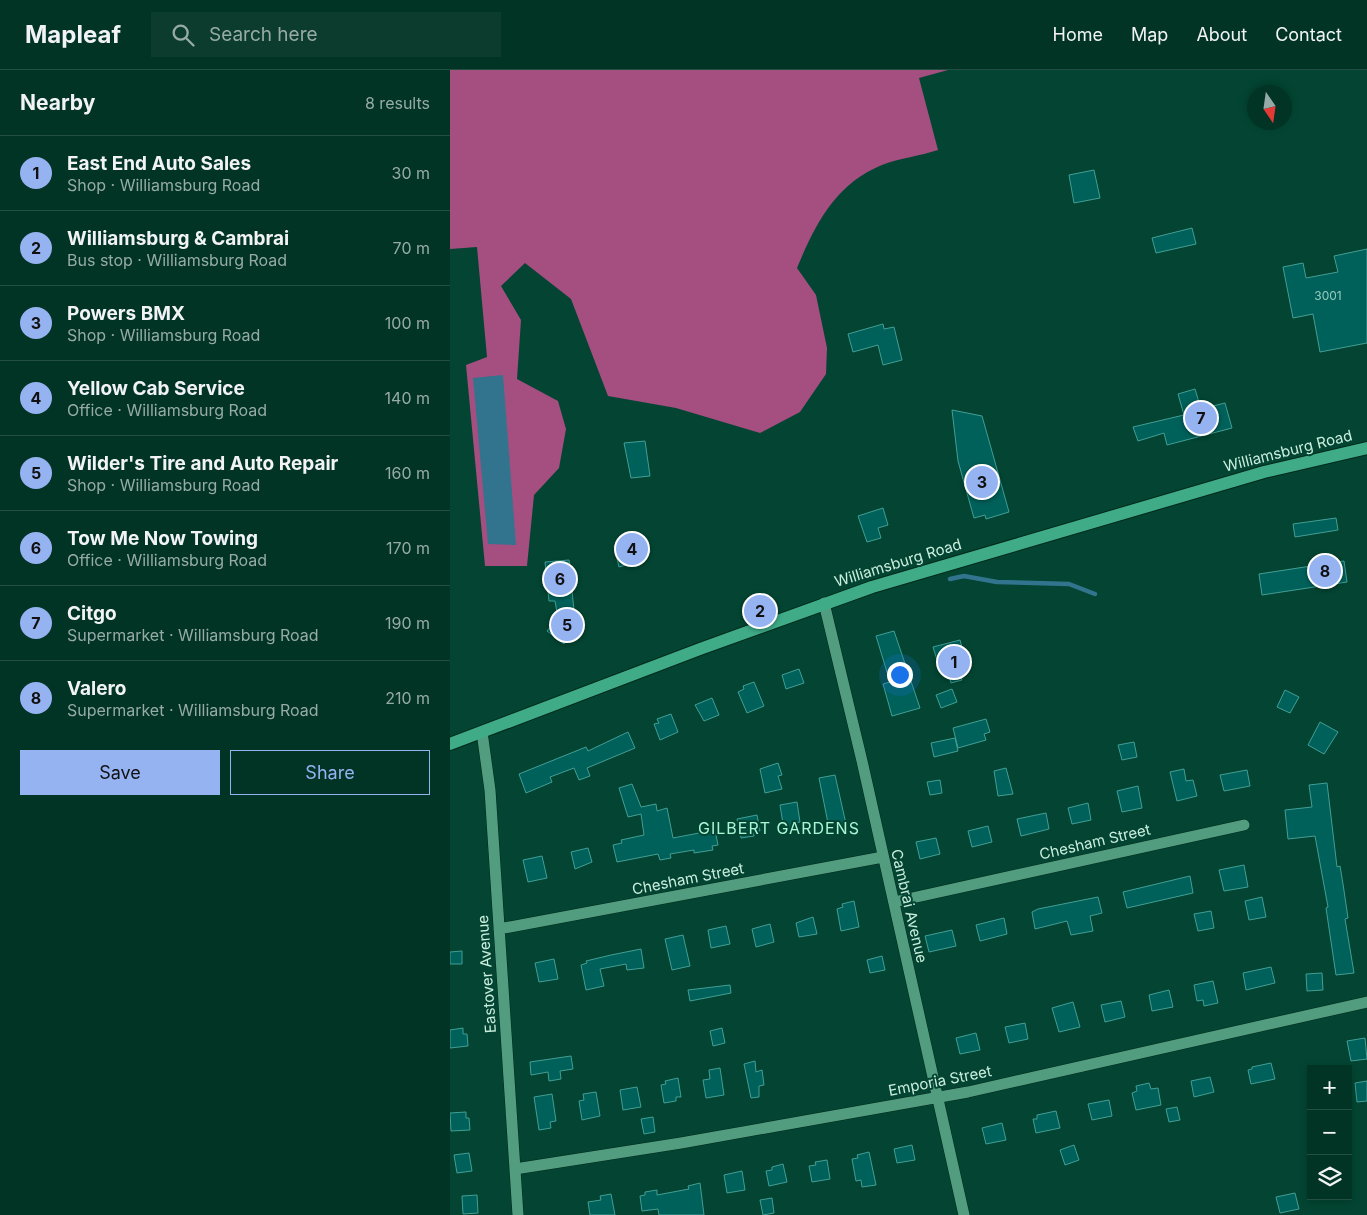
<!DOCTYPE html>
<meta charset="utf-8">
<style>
body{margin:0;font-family:Inter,sans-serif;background:#0c3c2e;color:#f1f3f6}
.controls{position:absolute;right:15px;bottom:15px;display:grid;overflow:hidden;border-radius:0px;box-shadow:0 2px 8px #0003}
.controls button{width:45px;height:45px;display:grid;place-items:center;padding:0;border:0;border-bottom:1px solid #234f43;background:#023426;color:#f1f3f6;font:25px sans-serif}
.compass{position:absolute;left:797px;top:15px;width:45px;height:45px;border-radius:50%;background:#023426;box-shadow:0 2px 8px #0003;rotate:167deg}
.you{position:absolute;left:449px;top:604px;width:18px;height:18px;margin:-12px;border:4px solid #fff;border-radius:50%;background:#1a73e8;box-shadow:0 0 0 8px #1a73e833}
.badge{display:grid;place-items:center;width:32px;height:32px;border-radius:50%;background:#95b2f1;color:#111;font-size:16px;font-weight:700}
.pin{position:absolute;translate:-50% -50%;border:2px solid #fff;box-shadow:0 1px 5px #0006}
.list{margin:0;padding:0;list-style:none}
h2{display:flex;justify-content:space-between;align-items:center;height:65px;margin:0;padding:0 20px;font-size:21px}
h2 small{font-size:16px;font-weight:400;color:#96aaa7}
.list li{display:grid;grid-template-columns:32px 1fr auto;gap:15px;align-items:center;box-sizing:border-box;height:75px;padding:0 20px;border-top:1px solid #234f43}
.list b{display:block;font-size:19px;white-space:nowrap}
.list p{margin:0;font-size:16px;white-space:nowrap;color:#96aaa7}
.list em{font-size:16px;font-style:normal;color:#96aaa7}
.actions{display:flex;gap:10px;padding:15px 20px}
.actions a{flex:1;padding:11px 0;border:1px solid #95b2f1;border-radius:0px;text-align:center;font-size:18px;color:#95b2f1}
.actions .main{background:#95b2f1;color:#111}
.icon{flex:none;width:28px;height:28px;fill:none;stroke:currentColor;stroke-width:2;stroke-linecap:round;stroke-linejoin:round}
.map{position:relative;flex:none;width:917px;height:1145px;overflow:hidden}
header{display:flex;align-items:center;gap:30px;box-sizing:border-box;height:70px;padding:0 25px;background:#023426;border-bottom:1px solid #234f43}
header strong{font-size:24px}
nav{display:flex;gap:28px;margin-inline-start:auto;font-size:18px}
.search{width:350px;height:45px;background:#0c3c2e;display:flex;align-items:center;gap:12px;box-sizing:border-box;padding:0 18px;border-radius:0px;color:#96aaa7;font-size:19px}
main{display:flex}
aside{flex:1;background:#023426}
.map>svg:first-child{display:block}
</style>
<header>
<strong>Mapleaf</strong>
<div class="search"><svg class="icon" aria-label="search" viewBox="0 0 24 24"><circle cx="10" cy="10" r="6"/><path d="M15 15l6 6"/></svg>Search here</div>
<nav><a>Home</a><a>Map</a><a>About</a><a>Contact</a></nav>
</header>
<main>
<aside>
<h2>Nearby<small>8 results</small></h2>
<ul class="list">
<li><span class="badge">1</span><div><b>East End Auto Sales</b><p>Shop · Williamsburg Road</p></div><em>30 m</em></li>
<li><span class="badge">2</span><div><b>Williamsburg &amp; Cambrai</b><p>Bus stop · Williamsburg Road</p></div><em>70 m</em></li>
<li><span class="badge">3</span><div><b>Powers BMX</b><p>Shop · Williamsburg Road</p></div><em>100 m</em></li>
<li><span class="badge">4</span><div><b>Yellow Cab Service</b><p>Office · Williamsburg Road</p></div><em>140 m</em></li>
<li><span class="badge">5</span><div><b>Wilder's Tire and Auto Repair</b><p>Shop · Williamsburg Road</p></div><em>160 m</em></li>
<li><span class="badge">6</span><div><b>Tow Me Now Towing</b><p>Office · Williamsburg Road</p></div><em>170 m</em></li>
<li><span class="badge">7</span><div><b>Citgo</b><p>Supermarket · Williamsburg Road</p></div><em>190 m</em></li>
<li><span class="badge">8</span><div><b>Valero</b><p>Supermarket · Williamsburg Road</p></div><em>210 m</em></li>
</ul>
<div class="actions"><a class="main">Save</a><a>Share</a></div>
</aside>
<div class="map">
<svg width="917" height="1145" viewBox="0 0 917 1145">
<rect width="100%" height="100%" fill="#034532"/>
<path fill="#a54e80" d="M 0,0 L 498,0 L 469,8 L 488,80 C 470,86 450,88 432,95 C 385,114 365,155 347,198 L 366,225 L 377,278 L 376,304 L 350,342 L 310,363 L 226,338 L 158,326 L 121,229 L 75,193 L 51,216 L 71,250 L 67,309 L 108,331 L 116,359 L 109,398 L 84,425 L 77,496 L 35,496 L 16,295 L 37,287 L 27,177 L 0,179 Z"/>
<path fill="#32748e" d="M 53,305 L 66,475 L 38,474 L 23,308 Z"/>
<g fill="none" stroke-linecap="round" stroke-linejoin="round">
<path stroke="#32748e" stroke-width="4.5" d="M 500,509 L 514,506 L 547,512 L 619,514 L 645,524"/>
</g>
<path fill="#00615a" stroke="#439e95" d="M 644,100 L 650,128 L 624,133 L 619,105 Z
M 742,158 L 746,174 L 706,183 L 702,168 Z
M 917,179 L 917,273 L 870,282 L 863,244 L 843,248 L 833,197 L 853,193 L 856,208 L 888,202 L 884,186 Z
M 433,254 L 434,259 L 444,257 L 452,290 L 433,295 L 428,275 L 403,282 L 398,264 Z
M 745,319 L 751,339 L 775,333 L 782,358 L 717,375 L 714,363 L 688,371 L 683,357 L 734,345 L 728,324 Z
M 502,340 L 532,346 L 559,442 L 536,449 L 535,445 L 524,448 L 508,391 Z
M 195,371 L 200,406 L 181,408 L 174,373 Z
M 433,438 L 438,455 L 428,458 L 431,468 L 417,472 L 408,446 Z
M 886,448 L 888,460 L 845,467 L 843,454 Z
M 190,469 L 191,472 L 197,471 L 200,482 L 195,483 L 196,489 L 169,497 L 164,476 Z
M 119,490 L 124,541 L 134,550 L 114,574 L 97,561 L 108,548 L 105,531 L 99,531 L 95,492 Z
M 894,491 L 897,512 L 812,525 L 809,504 Z
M 444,561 L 470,638 L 442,646 L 433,614 L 440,612 L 426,566 Z
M 510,570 L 514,585 L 511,586 L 515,601 L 510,602 L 512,610 L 501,613 L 495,590 L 488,593 L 483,577 Z
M 349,599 L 354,613 L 336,619 L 332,605 Z
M 304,612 L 314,636 L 297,643 L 288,622 L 294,619 L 293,616 Z
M 502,619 L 507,632 L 491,638 L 486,625 Z
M 835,620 L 849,627 L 840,643 L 827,637 Z
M 262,628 L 269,645 L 254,651 L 245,635 Z
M 221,644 L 228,662 L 210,670 L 204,654 L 209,653 L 207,649 Z
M 536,649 L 540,662 L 534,664 L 536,670 L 508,678 L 503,658 Z
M 870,652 L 888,662 L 874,684 L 858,675 Z
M 178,662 L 185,678 L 137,698 L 140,706 L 129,710 L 124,698 L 100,707 L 102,712 L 76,723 L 69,704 L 136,677 L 138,681 Z
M 505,668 L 508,681 L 484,687 L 481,673 Z
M 684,672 L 687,687 L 672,690 L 668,675 Z
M 328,693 L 332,705 L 328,706 L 332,719 L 315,723 L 310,699 Z
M 556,698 L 563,724 L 548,726 L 544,701 Z
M 734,699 L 736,711 L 743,710 L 747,726 L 727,731 L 720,702 Z
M 797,700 L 800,716 L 774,721 L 770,705 Z
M 385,705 L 396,754 L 379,758 L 369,708 Z
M 490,710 L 492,723 L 480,725 L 477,712 Z
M 877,713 L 887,797 L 890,796 L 893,814 L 898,848 L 895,849 L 904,903 L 886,905 L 876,838 L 878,837 L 865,766 L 838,769 L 835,740 L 862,737 L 859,715 Z
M 182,714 L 191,737 L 206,734 L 207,741 L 217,738 L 223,768 L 265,760 L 268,775 L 262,776 L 263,780 L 244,783 L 244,780 L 220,784 L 221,788 L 210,790 L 208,784 L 167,792 L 163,775 L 172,773 L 171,770 L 194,765 L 191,744 L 178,747 L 169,718 Z
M 688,716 L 692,738 L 672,742 L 667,721 Z
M 347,732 L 350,752 L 345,753 L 345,758 L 334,760 L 330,735 Z
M 638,733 L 641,750 L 622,754 L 618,738 Z
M 596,743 L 599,759 L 571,766 L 567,749 Z
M 307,745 L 310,761 L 303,762 L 304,766 L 291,768 L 287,749 Z
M 538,756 L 542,772 L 522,777 L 518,761 Z
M 486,768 L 490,784 L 470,789 L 466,772 Z
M 138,778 L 142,792 L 125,799 L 121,782 Z
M 92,786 L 97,808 L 78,812 L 73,790 Z
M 794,795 L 798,817 L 774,821 L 769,800 Z
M 740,806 L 743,823 L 677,838 L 673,822 Z
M 648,827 L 652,843 L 640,846 L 643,861 L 621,865 L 617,851 L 585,859 L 582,842 L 588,839 Z
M 812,827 L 816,847 L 799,850 L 795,831 Z
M 404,831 L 409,857 L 391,861 L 387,839 L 393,837 L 392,834 Z
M 761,841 L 764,858 L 748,861 L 744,844 Z
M 363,847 L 367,864 L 349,867 L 346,853 Z
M 554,848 L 557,864 L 530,871 L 526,855 Z
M 320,854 L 324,872 L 306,877 L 302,859 Z
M 276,856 L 280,874 L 261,878 L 258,860 Z
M 502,860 L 506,876 L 479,882 L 475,866 Z
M 233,865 L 240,896 L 222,900 L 215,869 Z
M 191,879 L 194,898 L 177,900 L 176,894 L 150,899 L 154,916 L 136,920 L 131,895 L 137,893 L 136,891 L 161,885 Z
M 12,881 L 12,894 L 0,894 L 0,882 Z
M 432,886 L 435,900 L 420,903 L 417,890 Z
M 104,889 L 108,909 L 89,912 L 85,893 Z
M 821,897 L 825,913 L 796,920 L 793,903 Z
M 872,903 L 873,920 L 857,921 L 856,904 Z
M 763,911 L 768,933 L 754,936 L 753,930 L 747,931 L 744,915 Z
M 280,915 L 281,923 L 240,931 L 238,920 Z
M 719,920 L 723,937 L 702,941 L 699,925 Z
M 671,931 L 675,947 L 655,952 L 651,935 Z
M 623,932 L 630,957 L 609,962 L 602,938 Z
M 575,953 L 578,969 L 559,973 L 555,957 Z
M 13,958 L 13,964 L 17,964 L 18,976 L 0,978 L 0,960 Z
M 272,958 L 275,973 L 263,976 L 260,961 Z
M 526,963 L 530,980 L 510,984 L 506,968 Z
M 915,968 L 917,989 L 901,991 L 897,971 Z
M 121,986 L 123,999 L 110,1001 L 111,1009 L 99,1011 L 98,1002 L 81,1005 L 80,992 Z
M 305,991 L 306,1002 L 312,1000 L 314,1015 L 309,1016 L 309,1027 L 301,1028 L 294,994 Z
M 821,993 L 825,1009 L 801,1014 L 798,1000 L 802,999 L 802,997 Z
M 270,998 L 274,1025 L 256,1028 L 253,1010 L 260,1009 L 259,1000 Z
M 760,1007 L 764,1022 L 744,1027 L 741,1011 Z
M 228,1008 L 231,1027 L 226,1027 L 226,1031 L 214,1033 L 211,1015 L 216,1014 L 215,1011 Z
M 917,1011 L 917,1031 L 907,1032 L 905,1013 Z
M 699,1013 L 701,1019 L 708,1018 L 711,1035 L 686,1040 L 682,1023 L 687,1021 L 686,1016 Z
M 187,1017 L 191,1037 L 173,1040 L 170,1020 Z
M 146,1022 L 150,1046 L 132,1050 L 129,1031 L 134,1030 L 133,1024 Z
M 102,1024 L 106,1051 L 100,1052 L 101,1058 L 89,1060 L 84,1027 Z
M 659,1030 L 662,1046 L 642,1050 L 638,1034 Z
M 727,1037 L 730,1050 L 719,1052 L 716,1039 Z
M 606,1041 L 610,1058 L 586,1063 L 583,1049 L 587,1049 L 587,1045 Z
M 16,1042 L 16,1048 L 19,1048 L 20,1060 L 1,1061 L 0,1043 Z
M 203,1047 L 205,1062 L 194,1064 L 191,1049 Z
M 552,1053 L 556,1070 L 536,1074 L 532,1058 Z
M 462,1075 L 465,1090 L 447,1093 L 444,1079 Z
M 624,1075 L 629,1090 L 615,1095 L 610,1080 Z
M 419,1082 L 426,1115 L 412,1117 L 411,1110 L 406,1111 L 402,1089 L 408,1088 L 407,1085 Z
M 19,1083 L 22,1101 L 7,1103 L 4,1085 Z
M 377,1090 L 380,1109 L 362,1112 L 359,1096 L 366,1095 L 365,1092 Z
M 333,1094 L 337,1112 L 319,1116 L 316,1101 L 322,1100 L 322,1097 Z
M 292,1101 L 295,1120 L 277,1123 L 274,1105 Z
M 250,1113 L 254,1145 L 209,1145 L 208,1139 L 192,1141 L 190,1126 L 195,1125 L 195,1122 L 207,1120 L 207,1125 L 239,1119 L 238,1116 Z
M 845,1123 L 849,1139 L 830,1143 L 826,1127 Z
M 161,1124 L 165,1145 L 140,1145 L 138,1132 L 151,1130 L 150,1126 Z
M 27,1125 L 28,1143 L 13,1144 L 12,1126 Z
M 322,1128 L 324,1143 L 313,1145 L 310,1130 Z"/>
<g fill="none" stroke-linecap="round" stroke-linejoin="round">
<g stroke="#00291b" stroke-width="12">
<path id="minor" d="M 374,533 L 412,691 L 514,1145
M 32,662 L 40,720 L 68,1145
M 444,832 L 794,755
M 49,859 L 433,787
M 65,1099 L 231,1073 L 518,1022 L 917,932"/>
</g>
<g stroke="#00291b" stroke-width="14">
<path id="primary" d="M 0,674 L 250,579 L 422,517 L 814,402 L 917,378"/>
</g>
<use href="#minor" stroke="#529c80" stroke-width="11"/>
<use href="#primary" stroke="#3fac87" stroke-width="12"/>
</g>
<g text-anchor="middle" stroke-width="4" stroke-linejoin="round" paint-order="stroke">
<g font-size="12" fill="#98cbbd">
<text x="878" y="230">3001</text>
</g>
<g font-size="15" fill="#caeede" stroke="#034532">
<text transform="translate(838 381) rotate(-14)" y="5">Williamsburg Road</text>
<text transform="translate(448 493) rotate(-17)" y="5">Williamsburg Road</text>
<text transform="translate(645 772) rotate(-13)" y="5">Chesham Street</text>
<text transform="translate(238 809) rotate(-11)" y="5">Chesham Street</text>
<text transform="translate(459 836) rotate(77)" y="5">Cambrai Avenue</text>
<text transform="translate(37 904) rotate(-94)" y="5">Eastover Avenue</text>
<text transform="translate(490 1011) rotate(-11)" y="5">Emporia Street</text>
</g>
<g font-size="16" letter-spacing="1" fill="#aaf6d6" stroke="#034532">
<text x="329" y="764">GILBERT GARDENS</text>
</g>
</g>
</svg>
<div class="controls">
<button>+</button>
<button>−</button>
<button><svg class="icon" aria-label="layers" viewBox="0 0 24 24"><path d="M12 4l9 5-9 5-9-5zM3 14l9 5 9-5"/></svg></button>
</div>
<svg class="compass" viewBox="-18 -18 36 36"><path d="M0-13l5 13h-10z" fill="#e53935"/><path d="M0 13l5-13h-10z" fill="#96aaa7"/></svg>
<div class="you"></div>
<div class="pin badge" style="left:504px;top:592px">1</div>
<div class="pin badge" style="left:310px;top:541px">2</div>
<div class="pin badge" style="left:532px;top:412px">3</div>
<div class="pin badge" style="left:182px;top:479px">4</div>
<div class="pin badge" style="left:117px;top:555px">5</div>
<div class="pin badge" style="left:110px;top:509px">6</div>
<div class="pin badge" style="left:751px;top:348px">7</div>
<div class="pin badge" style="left:875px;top:501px">8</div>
</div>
</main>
